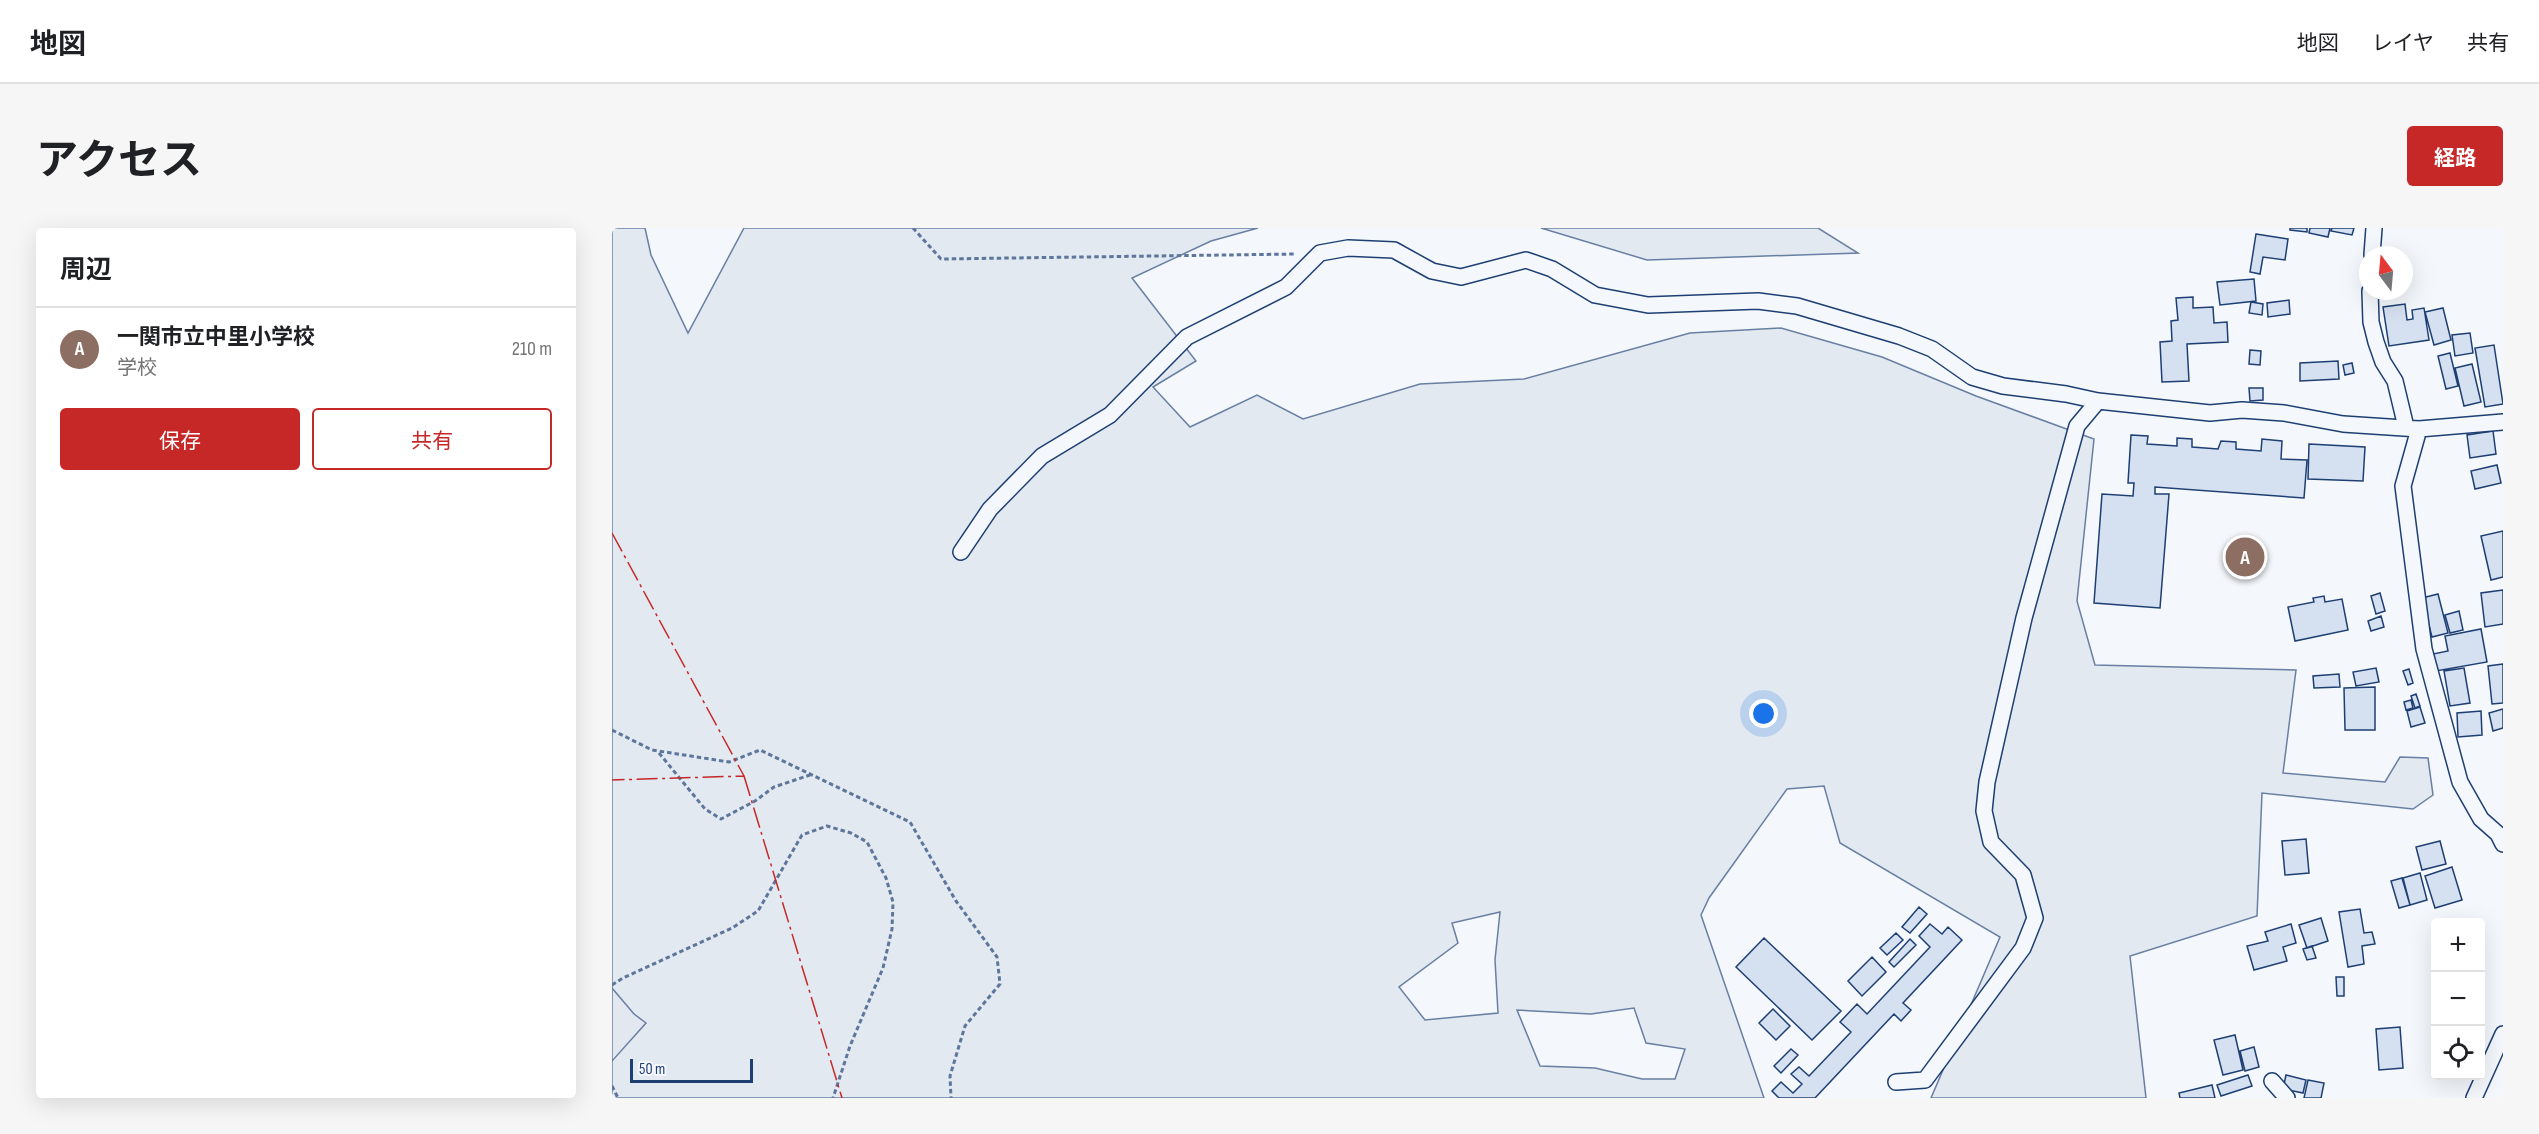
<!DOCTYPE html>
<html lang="ja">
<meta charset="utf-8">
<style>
body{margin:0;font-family:"Sofia Sans Condensed","Noto Sans JP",sans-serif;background:#f6f6f6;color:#202124}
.controls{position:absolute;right:18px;bottom:18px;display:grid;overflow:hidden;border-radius:6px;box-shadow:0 6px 24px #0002}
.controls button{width:54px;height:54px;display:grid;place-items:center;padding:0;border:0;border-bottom:2px solid #e0e0e0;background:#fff;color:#202124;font:30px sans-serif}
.compass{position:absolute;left:1747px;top:18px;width:54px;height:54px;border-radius:50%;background:#fff;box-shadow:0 6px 24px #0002;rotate:344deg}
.scale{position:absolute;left:18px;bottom:15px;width:123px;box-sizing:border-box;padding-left:6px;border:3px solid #1d3f73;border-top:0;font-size:16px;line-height:21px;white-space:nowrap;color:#1d3f73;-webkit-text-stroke:4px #f4f7fb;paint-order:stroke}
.you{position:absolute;left:1152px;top:486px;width:21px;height:21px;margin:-15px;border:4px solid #fff;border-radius:50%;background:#1a73e8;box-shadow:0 0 0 9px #1a73e833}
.badge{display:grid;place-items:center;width:39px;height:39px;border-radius:50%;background:#c62828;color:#fff;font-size:20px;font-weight:700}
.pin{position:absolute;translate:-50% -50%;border:3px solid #fff;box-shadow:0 2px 6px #0006}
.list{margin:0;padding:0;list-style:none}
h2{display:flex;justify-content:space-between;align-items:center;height:78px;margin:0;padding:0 24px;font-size:26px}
h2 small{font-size:20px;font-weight:400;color:#757577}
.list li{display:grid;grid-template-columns:39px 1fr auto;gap:18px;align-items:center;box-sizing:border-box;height:84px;padding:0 24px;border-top:2px solid #e0e0e0}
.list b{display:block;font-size:22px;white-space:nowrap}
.list p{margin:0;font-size:20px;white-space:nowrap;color:#757577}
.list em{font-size:20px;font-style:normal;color:#757577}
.actions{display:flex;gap:12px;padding:18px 24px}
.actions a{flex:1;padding:14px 0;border:2px solid #c62828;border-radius:6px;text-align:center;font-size:21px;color:#c62828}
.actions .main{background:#c62828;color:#fff}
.icon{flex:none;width:33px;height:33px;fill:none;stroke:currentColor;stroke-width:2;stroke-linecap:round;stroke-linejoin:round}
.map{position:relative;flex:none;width:1891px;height:870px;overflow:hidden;border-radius:6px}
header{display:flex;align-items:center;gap:36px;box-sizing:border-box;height:84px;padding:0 30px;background:#fff;border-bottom:2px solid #e0e0e0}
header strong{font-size:28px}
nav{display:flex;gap:33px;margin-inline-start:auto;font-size:21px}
.intro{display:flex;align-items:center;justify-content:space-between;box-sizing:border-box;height:144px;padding:0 36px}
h1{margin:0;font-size:42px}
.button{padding:15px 27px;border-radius:6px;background:#c62828;color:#fff;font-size:21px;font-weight:700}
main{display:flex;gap:36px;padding:0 36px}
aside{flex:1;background:#fff;border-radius:6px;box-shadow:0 6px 24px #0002}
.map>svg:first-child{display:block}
</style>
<header>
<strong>地図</strong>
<nav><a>地図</a><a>レイヤ</a><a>共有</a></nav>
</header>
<div class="intro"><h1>アクセス</h1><a class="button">経路</a></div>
<main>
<aside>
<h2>周辺<small></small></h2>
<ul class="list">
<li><span class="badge" style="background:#8d6e63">A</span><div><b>一関市立中里小学校</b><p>学校</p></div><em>210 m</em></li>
</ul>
<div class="actions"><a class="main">保存</a><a>共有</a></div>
</aside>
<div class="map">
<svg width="1891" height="870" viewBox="0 0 1891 870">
<rect width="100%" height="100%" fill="#f4f7fb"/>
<path fill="#e3e9f0" stroke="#687fa3" stroke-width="1.5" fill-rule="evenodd" d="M 0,0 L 33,0 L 39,27 L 76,105 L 132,0 L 646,0 L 599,13 L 520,50 L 584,133 L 541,159 L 578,199 L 645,167 L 691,191 L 808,156 L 912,151 L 1078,105 L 1169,100 L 1270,129 L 1364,168 L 1482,211 L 1465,373 L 1483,437 L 1684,442 L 1671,545 L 1773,554 L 1788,529 L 1816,530 L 1821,567 L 1801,581 L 1650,565 L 1645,688 L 1518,728 L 1534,870 L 1319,870 L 1388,709 L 1228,615 L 1212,558 L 1175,561 L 1097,670 L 1089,687 L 1152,870 L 0,870 ZM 888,684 L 883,732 L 886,785 L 813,792 L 787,759 L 846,715 L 840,695 ZM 1022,780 L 1034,815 L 1073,821 L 1063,851 L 1030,851 L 983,840 L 928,838 L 905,782 L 979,786 Z
M 929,0 L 1206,0 L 1246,25 L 1035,32 Z"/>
<path fill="#e3e8f0" stroke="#687fa3" stroke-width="1.5" d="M 0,760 L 22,786 L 34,795 L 0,833 Z"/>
<path fill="#d5e0f0" stroke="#1d3f73" stroke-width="1.5" d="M 1678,0 L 1695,0 L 1695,4 L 1678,2 Z
M 1698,0 L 1718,0 L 1716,9 L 1697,5 Z
M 1720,0 L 1742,0 L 1740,7 L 1719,3 Z
M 1644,6 L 1676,11 L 1673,32 L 1651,29 L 1648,46 L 1638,44 Z
M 1642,51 L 1644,73 L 1608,77 L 1605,54 Z
M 1581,69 L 1581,80 L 1601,79 L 1602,95 L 1615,94 L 1616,114 L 1575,116 L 1577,153 L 1550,154 L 1548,114 L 1560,113 L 1559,93 L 1566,92 L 1564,70 Z
M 1677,72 L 1678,86 L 1656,89 L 1655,75 Z
M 1639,74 L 1651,76 L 1650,87 L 1637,85 Z
M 1793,76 L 1795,92 L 1801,91 L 1800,82 L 1812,80 L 1817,112 L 1777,118 L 1771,79 Z
M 1831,80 L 1839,112 L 1822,117 L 1813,84 Z
M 1858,105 L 1861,125 L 1843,128 L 1840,107 Z
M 1882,117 L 1891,176 L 1873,179 L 1863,120 Z
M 1638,122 L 1649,123 L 1648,137 L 1637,136 Z
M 1838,125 L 1846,158 L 1834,161 L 1826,128 Z
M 1726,133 L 1727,151 L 1688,153 L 1688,135 Z
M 1740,135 L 1742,145 L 1733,147 L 1731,137 Z
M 1860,136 L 1869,174 L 1852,178 L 1843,140 Z
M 1637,160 L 1651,160 L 1651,172 L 1638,173 Z
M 1881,203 L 1884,226 L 1858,230 L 1855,207 Z
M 1519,207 L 1536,208 L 1535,216 L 1565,218 L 1565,210 L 1580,211 L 1580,219 L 1606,221 L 1609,213 L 1624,214 L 1624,221 L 1649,223 L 1650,211 L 1670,213 L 1669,231 L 1695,232 L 1692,270 L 1543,259 L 1543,266 L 1557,266 L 1548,380 L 1482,375 L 1490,266 L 1521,268 L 1522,255 L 1516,255 Z
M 1697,216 L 1753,219 L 1751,253 L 1696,251 Z
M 1885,237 L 1889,255 L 1863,261 L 1859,243 Z
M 1891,303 L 1891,349 L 1879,352 L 1869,308 Z
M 1891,362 L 1891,396 L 1873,399 L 1869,365 Z
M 1768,365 L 1773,383 L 1764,386 L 1759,368 Z
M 1826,366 L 1836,405 L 1820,409 L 1810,370 Z
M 1712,368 L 1713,374 L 1730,371 L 1736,402 L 1683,413 L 1676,379 L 1702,374 L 1701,370 Z
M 1847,383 L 1851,402 L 1838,405 L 1833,387 Z
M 1769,388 L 1772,399 L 1759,403 L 1756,393 Z
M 1869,401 L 1875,434 L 1824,443 L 1821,426 L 1836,423 L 1833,408 Z
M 1891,436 L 1891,475 L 1880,476 L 1876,438 Z
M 1764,440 L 1767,454 L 1744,458 L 1741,444 Z
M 1852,440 L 1858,475 L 1838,478 L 1832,443 Z
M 1797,441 L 1801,455 L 1796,457 L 1791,443 Z
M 1727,446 L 1728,459 L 1702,460 L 1701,448 Z
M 1763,459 L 1763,502 L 1733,502 L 1732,460 Z
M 1804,466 L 1808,478 L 1803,480 L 1799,468 Z
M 1799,472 L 1801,480 L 1794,482 L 1792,474 Z
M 1808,479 L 1813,495 L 1799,499 L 1795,483 Z
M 1891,481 L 1891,500 L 1881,503 L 1877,485 Z
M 1869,483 L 1870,507 L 1846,509 L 1845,485 Z
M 1694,611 L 1697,645 L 1673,647 L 1670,613 Z
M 1828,613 L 1834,636 L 1810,642 L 1804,619 Z
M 1840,639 L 1850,672 L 1823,680 L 1813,648 Z
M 1808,645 L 1815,672 L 1798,677 L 1791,650 Z
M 1790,650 L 1798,677 L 1787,680 L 1779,653 Z
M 1307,679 L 1315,686 L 1298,705 L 1290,699 Z
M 1748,681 L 1752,705 L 1760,704 L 1763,716 L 1750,718 L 1752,736 L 1736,739 L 1727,684 Z
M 1709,690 L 1716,713 L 1695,720 L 1687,697 Z
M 1318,696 L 1330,706 L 1336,699 L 1350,712 L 1291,775 L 1299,782 L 1289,793 L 1282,786 L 1203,870 L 1167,870 L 1160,863 L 1169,854 L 1181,865 L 1190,856 L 1179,846 L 1187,839 L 1197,848 L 1239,804 L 1228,794 L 1245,776 L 1255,786 L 1318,719 L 1307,708 Z
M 1679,696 L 1684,715 L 1671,719 L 1675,733 L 1642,742 L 1635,718 L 1656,713 L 1653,704 Z
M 1284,705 L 1291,712 L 1275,727 L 1268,720 Z
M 1152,710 L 1229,783 L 1200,812 L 1124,739 Z
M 1298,711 L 1304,717 L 1282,739 L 1277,734 Z
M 1700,718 L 1704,730 L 1695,732 L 1691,721 Z
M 1260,729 L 1274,744 L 1250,768 L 1236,753 Z
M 1724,749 L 1732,749 L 1732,768 L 1725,768 Z
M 1161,781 L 1178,798 L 1164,812 L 1147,795 Z
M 1788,799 L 1791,840 L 1767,842 L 1764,801 Z
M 1623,807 L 1631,842 L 1611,847 L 1602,812 Z
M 1642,819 L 1647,839 L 1633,843 L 1628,823 Z
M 1179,821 L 1186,827 L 1169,845 L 1162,838 Z
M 1636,847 L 1640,858 L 1609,868 L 1605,857 Z
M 1674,847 L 1694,852 L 1691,865 L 1671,861 Z
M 1696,852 L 1712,855 L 1709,870 L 1692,870 Z
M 1600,857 L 1603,870 L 1568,870 L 1567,865 Z"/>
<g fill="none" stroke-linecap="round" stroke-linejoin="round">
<g stroke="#1d3f73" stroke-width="18">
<path id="street" d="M 1760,27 L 1762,0
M 1758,63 L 1759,94 L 1764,114 L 1771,134 L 1783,153 L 1794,199
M 1807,201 L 1791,258 L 1812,421 L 1848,554 L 1869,591 L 1886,606 L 1891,616
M 349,324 L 378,281 L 430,228 L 498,187 L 575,109 L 674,59 L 708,25 L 736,20 L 782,22 L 820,43 L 849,49 L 914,32 L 940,41 L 983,67 L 1036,77 L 1146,73 L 1185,78 L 1287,108 L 1320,121 L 1360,149 L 1391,158 L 1454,166 L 1486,173 L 1598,185 L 1630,182 L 1672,185 L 1731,196 L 1807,201 L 1891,194
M 1660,853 L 1675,870
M 1284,854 L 1313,852 L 1411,720 L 1423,690 L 1411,647 L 1379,614 L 1372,583 L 1375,554 L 1412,390 L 1465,198 L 1486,173
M 1862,870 L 1891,806"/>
</g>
<path stroke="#5e769c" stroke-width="3" stroke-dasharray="4.5 3" stroke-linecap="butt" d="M 301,0 L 329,31 L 684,26
M 0,502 L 40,522 L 117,534 L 148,522 L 298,594 L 344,673 L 385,729 L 388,756 L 353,798 L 338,848 L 339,870
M 47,525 L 93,581 L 109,591 L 143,573 L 162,559 L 198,547
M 0,757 L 11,750 L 120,700 L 146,683 L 190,607 L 215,598 L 239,605 L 255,614 L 274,650 L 281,674 L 280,701 L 271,740 L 238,818 L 221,870
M 0,858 L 6,870"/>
<use href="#street" stroke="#f4f7fb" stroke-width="15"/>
<path stroke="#c62828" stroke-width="1.5" stroke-dasharray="21 4.5 3 4.5" stroke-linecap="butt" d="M 0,305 L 132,548 L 0,552
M 132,548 L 230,870"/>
</g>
</svg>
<div class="controls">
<button>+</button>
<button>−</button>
<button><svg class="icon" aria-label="locate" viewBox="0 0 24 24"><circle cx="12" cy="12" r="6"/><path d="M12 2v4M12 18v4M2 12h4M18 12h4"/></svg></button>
</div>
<svg class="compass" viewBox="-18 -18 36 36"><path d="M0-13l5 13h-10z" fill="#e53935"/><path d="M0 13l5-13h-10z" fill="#757577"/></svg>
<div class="scale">50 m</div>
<div class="you"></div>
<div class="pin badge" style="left:1633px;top:329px;background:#8d6e63">A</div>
</div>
</main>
